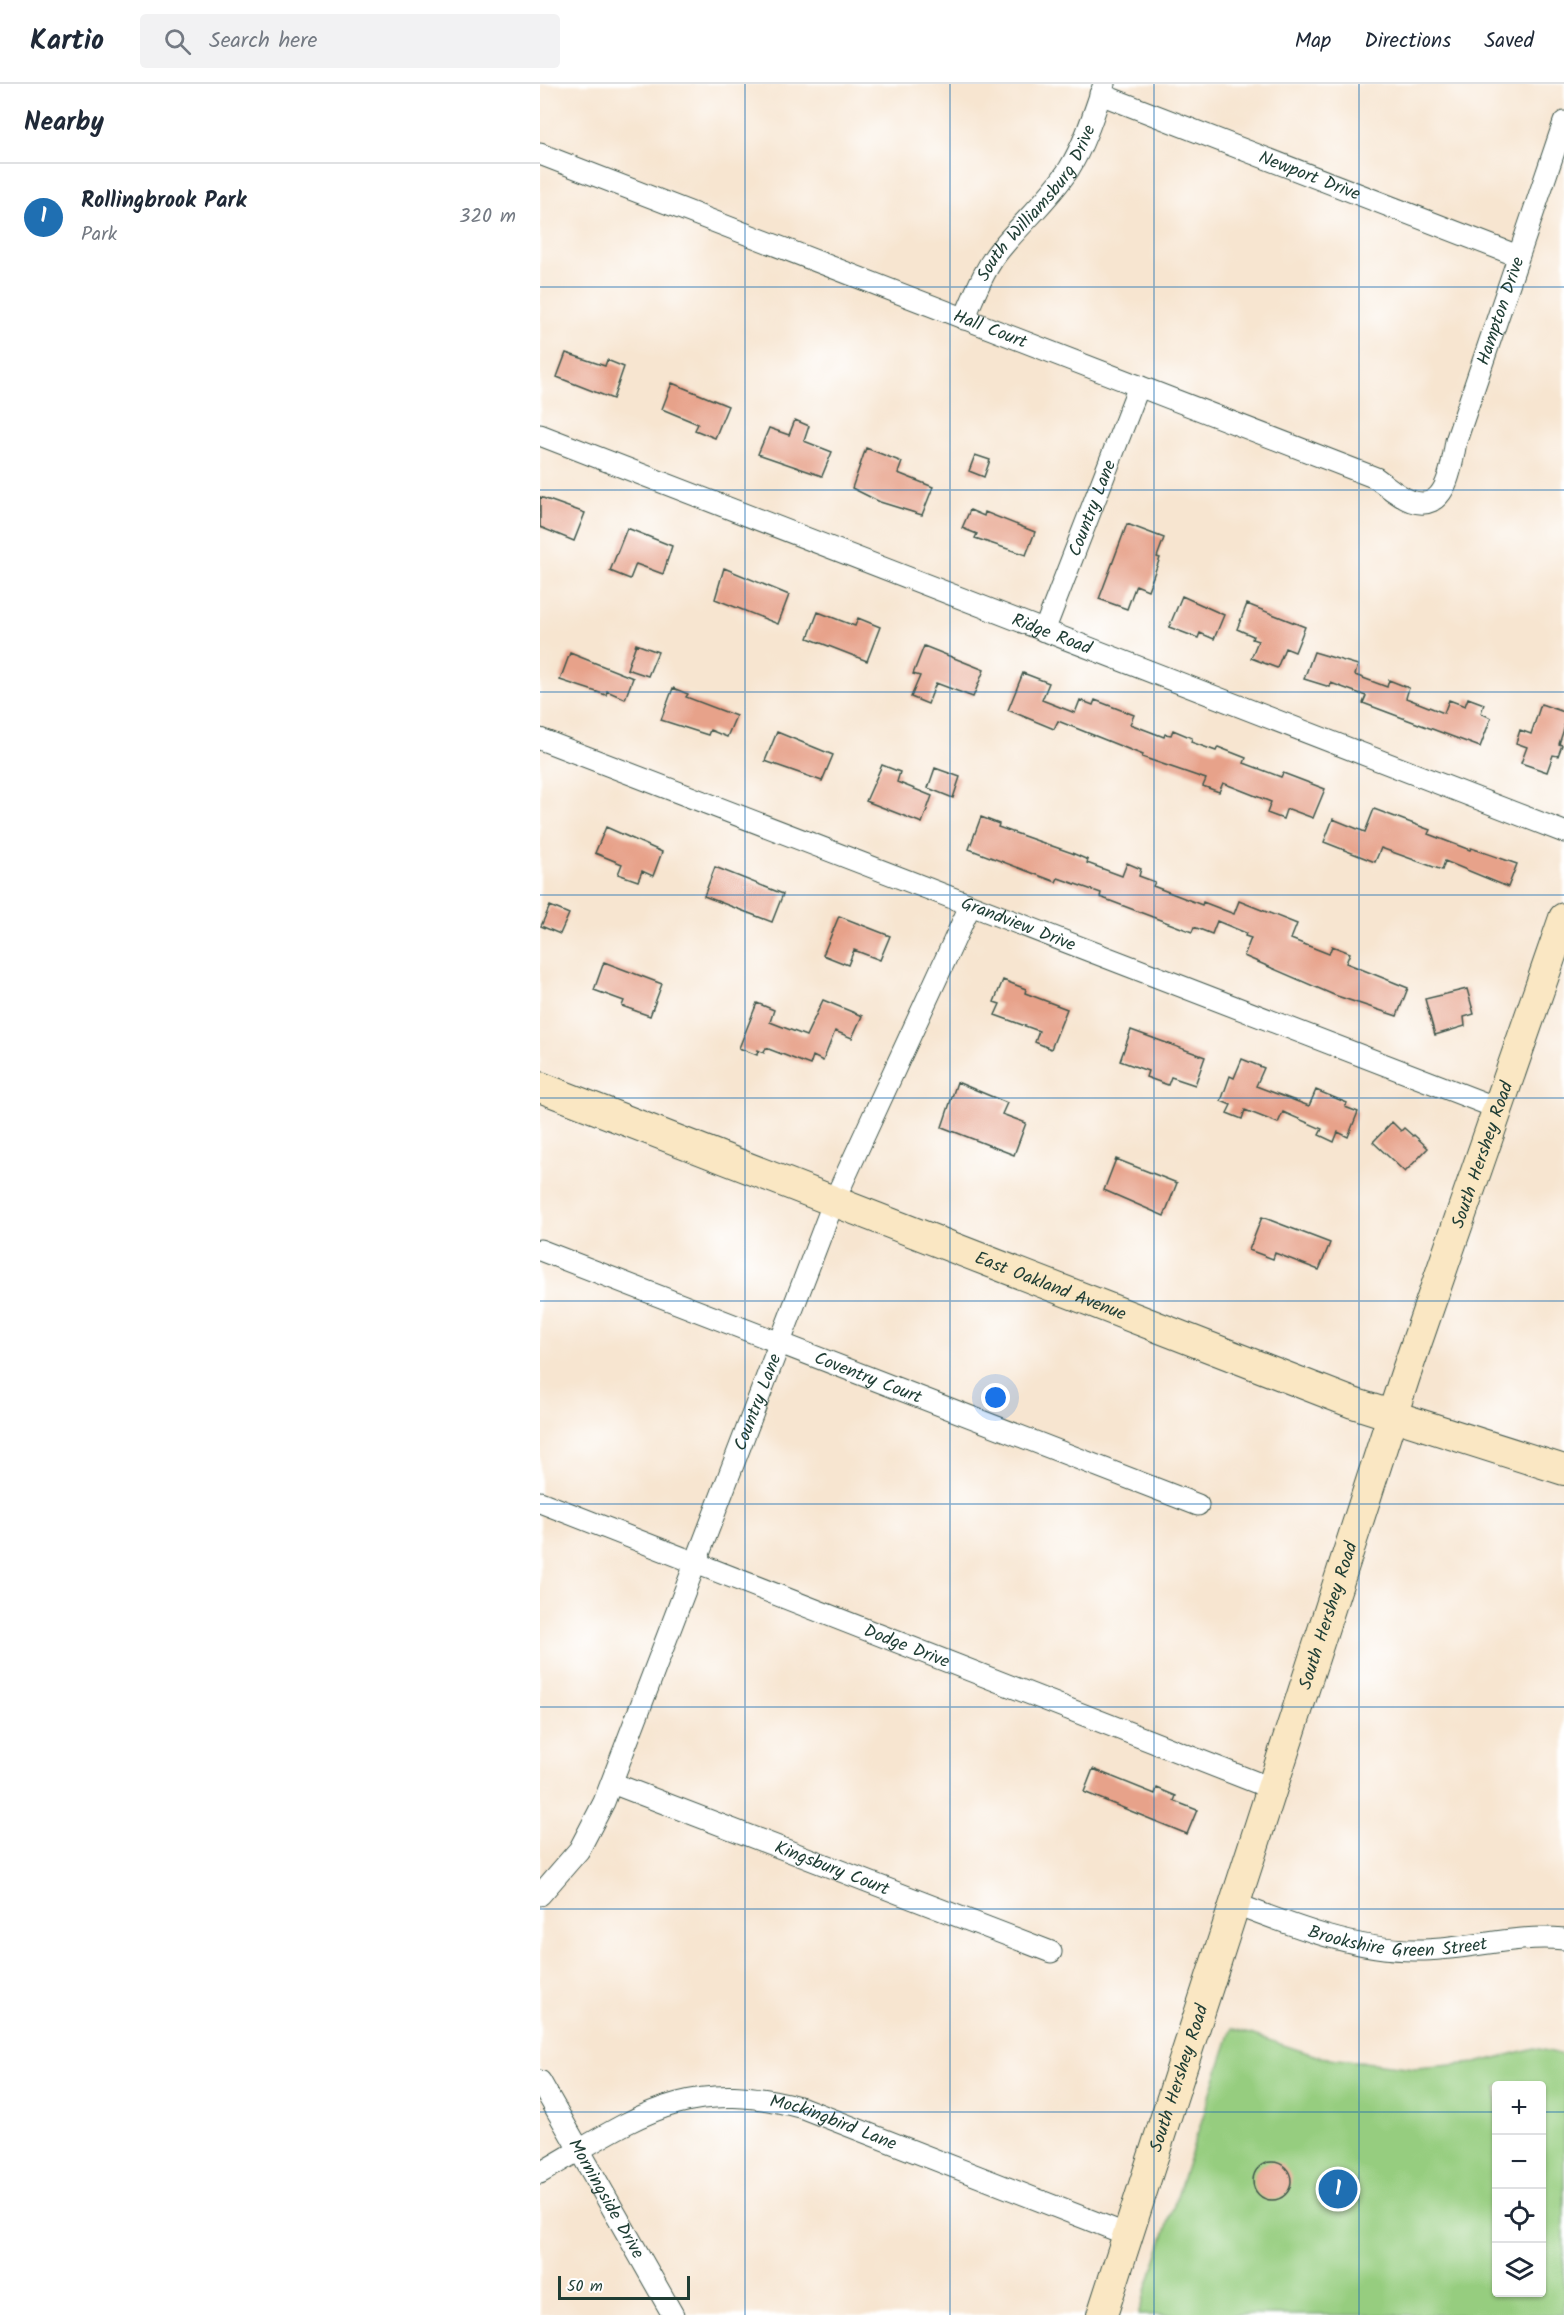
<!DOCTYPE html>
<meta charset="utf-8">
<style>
body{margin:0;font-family:Kalam,sans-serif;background:#f2f2f3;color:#1f2937}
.controls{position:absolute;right:18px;bottom:18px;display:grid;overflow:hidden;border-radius:6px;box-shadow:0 2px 4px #0004}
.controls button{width:54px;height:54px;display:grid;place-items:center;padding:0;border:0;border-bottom:2px solid #e0e1e3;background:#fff;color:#1f2937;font:30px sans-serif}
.scale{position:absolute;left:18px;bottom:15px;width:132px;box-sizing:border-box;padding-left:6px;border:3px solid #1f3d34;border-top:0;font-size:16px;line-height:21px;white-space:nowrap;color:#1f3d34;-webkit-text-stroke:4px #fff;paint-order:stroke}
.you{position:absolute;left:456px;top:1314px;width:21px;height:21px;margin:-15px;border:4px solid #fff;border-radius:50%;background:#1a73e8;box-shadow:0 0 0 9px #1a73e833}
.badge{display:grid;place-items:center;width:39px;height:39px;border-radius:50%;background:#1f6fb2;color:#fff;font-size:20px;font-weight:700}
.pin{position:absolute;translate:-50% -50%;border:3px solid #fff;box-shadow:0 2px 6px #0006}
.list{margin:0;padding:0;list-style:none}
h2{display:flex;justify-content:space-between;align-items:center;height:78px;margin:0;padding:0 24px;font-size:26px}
h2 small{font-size:20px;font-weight:400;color:#747a83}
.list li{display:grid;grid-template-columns:39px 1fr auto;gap:18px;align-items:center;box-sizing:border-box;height:108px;padding:0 24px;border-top:2px solid #e0e1e3}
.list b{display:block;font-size:22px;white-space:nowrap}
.list p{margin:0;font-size:20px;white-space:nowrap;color:#747a83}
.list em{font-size:20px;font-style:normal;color:#747a83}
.icon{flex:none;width:33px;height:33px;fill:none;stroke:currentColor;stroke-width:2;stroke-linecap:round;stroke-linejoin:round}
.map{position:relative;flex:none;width:1024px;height:2231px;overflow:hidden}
header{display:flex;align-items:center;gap:36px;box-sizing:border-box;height:84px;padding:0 30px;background:#fff;border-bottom:2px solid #e0e1e3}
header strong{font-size:28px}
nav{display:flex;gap:33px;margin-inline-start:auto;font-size:21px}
.search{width:420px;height:54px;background:#f2f2f3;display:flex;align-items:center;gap:15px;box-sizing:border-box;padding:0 21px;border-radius:6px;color:#747a83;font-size:22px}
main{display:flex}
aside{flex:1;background:#fff}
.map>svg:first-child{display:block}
</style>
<header>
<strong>Kartio</strong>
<div class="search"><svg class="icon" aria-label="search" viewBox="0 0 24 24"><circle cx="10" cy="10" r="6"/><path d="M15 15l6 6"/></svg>Search here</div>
<nav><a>Map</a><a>Directions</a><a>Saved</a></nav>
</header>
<main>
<aside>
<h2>Nearby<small></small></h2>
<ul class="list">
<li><span class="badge">1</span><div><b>Rollingbrook Park</b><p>Park</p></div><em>320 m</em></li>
</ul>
</aside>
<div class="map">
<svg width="1024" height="2231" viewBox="0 0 1024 2231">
<rect width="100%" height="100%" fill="#fff"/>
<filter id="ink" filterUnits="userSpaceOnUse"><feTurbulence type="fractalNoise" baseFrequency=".0167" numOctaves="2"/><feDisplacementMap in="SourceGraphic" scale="12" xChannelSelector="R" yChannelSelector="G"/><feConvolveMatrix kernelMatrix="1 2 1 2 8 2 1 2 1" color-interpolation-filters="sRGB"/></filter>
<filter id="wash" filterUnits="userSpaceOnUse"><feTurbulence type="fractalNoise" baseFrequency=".008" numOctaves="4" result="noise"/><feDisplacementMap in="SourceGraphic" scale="24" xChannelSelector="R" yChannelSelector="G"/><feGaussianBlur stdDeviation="1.35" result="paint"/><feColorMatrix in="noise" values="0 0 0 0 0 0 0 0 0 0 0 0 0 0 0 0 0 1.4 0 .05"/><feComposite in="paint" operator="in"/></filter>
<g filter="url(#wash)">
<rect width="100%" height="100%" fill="#f7e5d0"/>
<path fill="#96cd7f" stroke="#5a855a" stroke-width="1.5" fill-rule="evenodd" d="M 692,1944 L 780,1973 L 876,1984 L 936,1979 L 995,1964 L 1024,1971 L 1024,2231 L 598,2231 ZM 957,2002 L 1002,2002 L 1002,2208 L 957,2208 Z"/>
<g id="blocks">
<path fill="#e7a28a" d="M 26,269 L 65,282 L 67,276 L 84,283 L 73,315 L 17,293 Z
M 132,299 L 188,322 L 175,354 L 155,346 L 158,340 L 122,325 Z
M 255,336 L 269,342 L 264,357 L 292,368 L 282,392 L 218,370 L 229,344 L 249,351 Z
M 326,364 L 362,378 L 358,389 L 393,403 L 382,431 L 340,418 L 312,404 Z
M 435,371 L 450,376 L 444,393 L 429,387 Z
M 0,413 L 45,429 L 34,457 L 0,443 Z
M 430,426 L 444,432 L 445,428 L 495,448 L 486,471 L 435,454 L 437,450 L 422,444 Z
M 587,440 L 624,454 L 617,473 L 620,474 L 608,506 L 596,501 L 587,525 L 559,515 Z
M 87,444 L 132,462 L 123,490 L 96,480 L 90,495 L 70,487 Z
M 184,484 L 249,511 L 238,540 L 175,515 Z
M 642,512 L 684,531 L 674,555 L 660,549 L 658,554 L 629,543 Z
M 707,520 L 765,543 L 755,568 L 745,564 L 737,584 L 711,574 L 718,557 L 712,555 L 713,552 L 697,545 Z
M 278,528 L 315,542 L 318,534 L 340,543 L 327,577 L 268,554 Z
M 96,560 L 118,568 L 108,592 L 87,585 Z
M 384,562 L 444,586 L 433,613 L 396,599 L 388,620 L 371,613 L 380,592 L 373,590 Z
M 774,568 L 818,581 L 815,591 L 847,603 L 849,596 L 869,604 L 866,614 L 904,629 L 909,616 L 925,622 L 928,614 L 944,620 L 941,629 L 951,634 L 940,663 L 823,619 L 826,612 L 791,599 L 790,603 L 764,595 Z
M 30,569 L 93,594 L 85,615 L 67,607 L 66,611 L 20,596 Z
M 483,589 L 509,599 L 502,616 L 535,629 L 540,616 L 553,621 L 555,616 L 594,631 L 590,640 L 624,653 L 625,650 L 631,651 L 633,646 L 652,654 L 651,658 L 676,667 L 678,663 L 706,674 L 704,679 L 741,693 L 743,689 L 785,705 L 773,734 L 749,725 L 746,726 L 743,735 L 727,729 L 731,718 L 683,699 L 679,708 L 663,702 L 666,695 L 602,673 L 603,671 L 518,637 L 514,645 L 468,626 Z
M 133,604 L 148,610 L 146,613 L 196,632 L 187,653 L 170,646 L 168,651 L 121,636 Z
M 1001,620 L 1024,628 L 1024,645 L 1019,660 L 1022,661 L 1018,672 L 1013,671 L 1007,688 L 981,679 L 987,663 L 976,659 L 980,646 L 991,650 Z
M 237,648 L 293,671 L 282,697 L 225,677 Z
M 342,681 L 360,688 L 357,698 L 392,712 L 382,739 L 326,717 Z
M 395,684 L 420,693 L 413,714 L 388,704 Z
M 834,725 L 890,746 L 888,750 L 930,766 L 931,764 L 977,780 L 968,803 L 905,777 L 902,786 L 841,764 L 835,778 L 784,758 L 793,735 L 825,748 Z
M 441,733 L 459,740 L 458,743 L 532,769 L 548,776 L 547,779 L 582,792 L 587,779 L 601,785 L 599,792 L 615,798 L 613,802 L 662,821 L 663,818 L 694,830 L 699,817 L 757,840 L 751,855 L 789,870 L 792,862 L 810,869 L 806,879 L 868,904 L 857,932 L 794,911 L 704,872 L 711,854 L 705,852 L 706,849 L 677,837 L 672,850 L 654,843 L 652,848 L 560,813 L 561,809 L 518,794 L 516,798 L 429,765 Z
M 66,743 L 122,768 L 113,792 L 102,787 L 98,797 L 78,790 L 82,780 L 55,769 Z
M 175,783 L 243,810 L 232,838 L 164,812 Z
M 10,822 L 29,830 L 20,850 L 1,842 Z
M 299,832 L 350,852 L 340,876 L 314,866 L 308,881 L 283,871 Z
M 64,878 L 122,900 L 110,932 L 82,922 L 84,917 L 54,906 Z
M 463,896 L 486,905 L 485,909 L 527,925 L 511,965 L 495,958 L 499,947 L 455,931 L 460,920 L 454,918 Z
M 927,905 L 934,930 L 924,933 L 925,942 L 895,951 L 885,915 Z
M 283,916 L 322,932 L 312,954 L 295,947 L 283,977 L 273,972 L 270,981 L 226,964 L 224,969 L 218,966 L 217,971 L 199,964 L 217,919 L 234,926 L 230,938 L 266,952 Z
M 591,946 L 665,973 L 655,1001 L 631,993 L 628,1001 L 606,993 L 608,987 L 580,977 Z
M 702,975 L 724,984 L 716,1002 L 769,1022 L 776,1006 L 807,1019 L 805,1023 L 818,1028 L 808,1053 L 798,1048 L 794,1058 L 779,1051 L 782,1045 L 743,1028 L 738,1039 L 705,1026 L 702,1035 L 687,1029 L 691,1021 L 681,1017 L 690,992 L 694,994 Z
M 417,998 L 467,1019 L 462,1030 L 486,1039 L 474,1071 L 402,1043 Z
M 852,1038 L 861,1047 L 864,1044 L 873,1052 L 874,1051 L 888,1064 L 865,1088 L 833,1058 Z
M 576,1075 L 637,1099 L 624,1132 L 564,1106 Z
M 722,1133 L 790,1159 L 779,1186 L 735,1169 L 733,1175 L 709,1166 Z
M 553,1685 L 615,1710 L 617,1704 L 636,1712 L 634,1717 L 657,1726 L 647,1750 L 544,1708 Z
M713 2097a19 19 0 1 1 38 0a19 19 0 1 1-38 0Z"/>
</g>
</g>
<g filter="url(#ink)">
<use href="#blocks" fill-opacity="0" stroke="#3f564b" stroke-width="1.5"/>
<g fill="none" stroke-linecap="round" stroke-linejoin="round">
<g stroke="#3f564b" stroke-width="23">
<g id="minor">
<path id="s1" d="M 560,10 L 978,172"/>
<path id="s2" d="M 0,70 L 836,394 C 846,401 859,413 871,417 C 907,430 912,380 916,357 L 1024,38"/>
<path id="s3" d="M 424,235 C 435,210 445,182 463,162 C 485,136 510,114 529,85 C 545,59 554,29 564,0"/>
<path id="s4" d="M 0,351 L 1024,748"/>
<path id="s5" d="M 504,547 L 599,302"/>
<path id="s6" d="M 0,655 L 957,1024"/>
<path id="s7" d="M 0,1166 L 658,1421"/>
<path id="s8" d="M 0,1418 L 733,1705"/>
<path id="s9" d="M 72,1699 L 511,1868"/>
<path id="s10" d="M 0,1811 L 39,1766 L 64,1718 L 294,1117 L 430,822"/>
<path id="s11" d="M 696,1820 C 753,1842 817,1867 878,1866 C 927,1866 974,1850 1024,1855"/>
<path id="s12" d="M 0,1997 L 133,2231"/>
<path id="s13" d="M 0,2089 C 96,2034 145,1991 263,2024 L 588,2151"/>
</g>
</g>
<g stroke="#3f564b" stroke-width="32">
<g id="secondary">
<path id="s14" d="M 0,1003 L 813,1319 L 1024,1386"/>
<path id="s15" d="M 562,2231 L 865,1292 L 1024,834"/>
</g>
</g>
<use href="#minor" stroke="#fff" stroke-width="21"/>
<use href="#secondary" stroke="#fae7c3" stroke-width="30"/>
</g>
</g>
<path fill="none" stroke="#1f6fb2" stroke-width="1.5" stroke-opacity="0.55" d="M 205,0 L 205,2231M 410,0 L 410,2231M 614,0 L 614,2231M 819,0 L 819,2231M 0,203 L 1024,203M 0,406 L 1024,406M 0,608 L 1024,608M 0,811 L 1024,811M 0,1014 L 1024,1014M 0,1217 L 1024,1217M 0,1420 L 1024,1420M 0,1623 L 1024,1623M 0,1825 L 1024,1825M 0,2028 L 957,2028M 1002,2028 L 1024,2028"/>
<g text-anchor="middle" stroke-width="4.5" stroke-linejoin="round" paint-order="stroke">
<g font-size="18" fill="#1f3d34" stroke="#fff">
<text dy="6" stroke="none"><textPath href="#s1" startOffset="225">Newport Drive</textPath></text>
<text dy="6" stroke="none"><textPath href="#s3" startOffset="138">South Williamsburg Drive</textPath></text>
<text dy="6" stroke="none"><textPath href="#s2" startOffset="1164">Hampton Drive</textPath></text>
<text dy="6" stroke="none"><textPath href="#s2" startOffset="483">Hall Court</textPath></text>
<text dy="6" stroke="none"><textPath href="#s5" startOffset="132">Country Lane</textPath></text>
<text dy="6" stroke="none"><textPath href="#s4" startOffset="549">Ridge Road</textPath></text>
<text dy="6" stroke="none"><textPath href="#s6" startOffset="513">Grandview Drive</textPath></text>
<text dy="6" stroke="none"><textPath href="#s15" startOffset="1221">South Hershey Road</textPath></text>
<text dy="6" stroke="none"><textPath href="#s14" startOffset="548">East Oakland Avenue</textPath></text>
<text dy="6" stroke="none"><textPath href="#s7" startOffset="352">Coventry Court</textPath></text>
<text dy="6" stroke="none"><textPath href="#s10" startOffset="542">Country Lane</textPath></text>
<text dy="6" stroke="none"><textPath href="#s15" startOffset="735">South Hershey Road</textPath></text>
<text dy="6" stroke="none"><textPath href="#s8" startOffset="394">Dodge Drive</textPath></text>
<text dy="6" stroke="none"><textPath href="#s9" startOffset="236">Kingsbury Court</textPath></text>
<text dy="6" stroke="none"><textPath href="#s11" startOffset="168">Brookshire Green Street</textPath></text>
<text dy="6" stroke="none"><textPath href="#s15" startOffset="249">South Hershey Road</textPath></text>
<text dy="6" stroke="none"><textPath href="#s13" startOffset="315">Mockingbird Lane</textPath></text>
<text dy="6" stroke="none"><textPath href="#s12" startOffset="135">Morningside Drive</textPath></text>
</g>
</g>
</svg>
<div class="controls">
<button>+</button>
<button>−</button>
<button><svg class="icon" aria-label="locate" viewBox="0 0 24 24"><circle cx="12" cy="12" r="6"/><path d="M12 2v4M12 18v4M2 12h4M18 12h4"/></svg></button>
<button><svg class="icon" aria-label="layers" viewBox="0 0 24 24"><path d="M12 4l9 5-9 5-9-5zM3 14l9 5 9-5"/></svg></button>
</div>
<div class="scale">50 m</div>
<div class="you"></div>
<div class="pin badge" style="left:798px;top:2105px">1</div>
</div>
</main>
